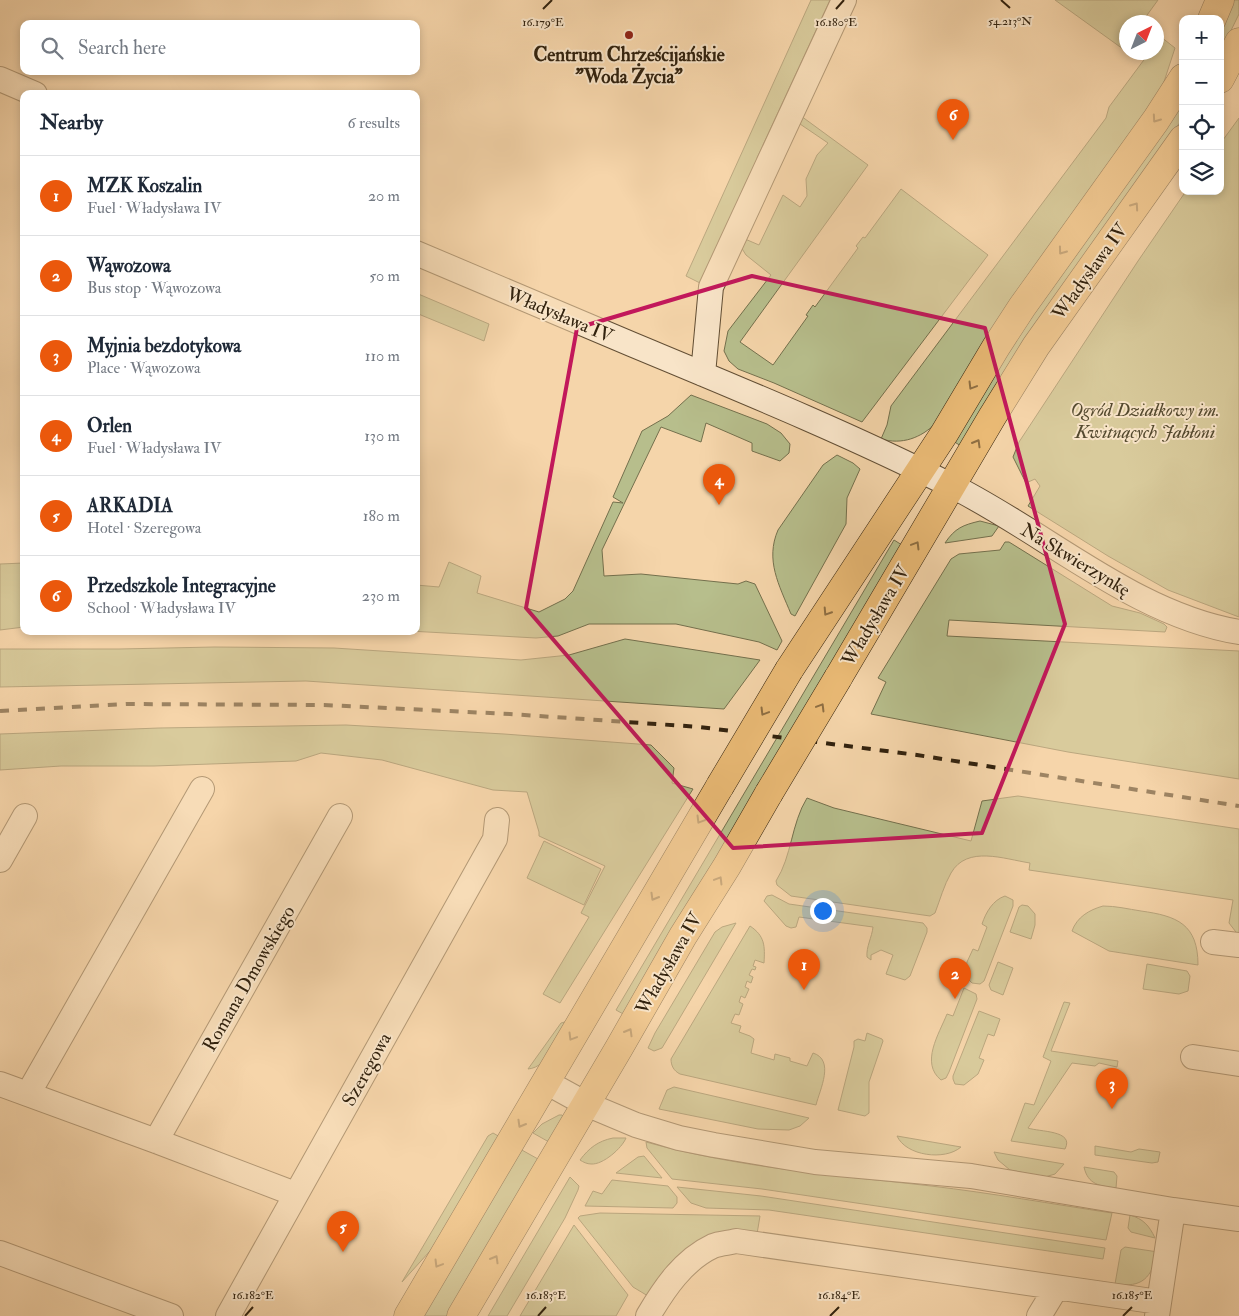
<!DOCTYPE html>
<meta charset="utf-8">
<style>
body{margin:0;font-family:"IM FELL Double Pica",serif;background:#f6f6f7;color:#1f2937}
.controls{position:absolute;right:15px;top:15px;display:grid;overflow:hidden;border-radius:10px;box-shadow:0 2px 8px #0003}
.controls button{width:45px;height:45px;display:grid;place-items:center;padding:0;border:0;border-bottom:1px solid #e0e1e3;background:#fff;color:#1f2937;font:25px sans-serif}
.compass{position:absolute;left:1119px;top:15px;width:45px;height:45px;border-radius:50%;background:#fff;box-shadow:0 2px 8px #0003;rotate:42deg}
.you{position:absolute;left:822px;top:910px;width:18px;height:18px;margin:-12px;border:4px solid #fff;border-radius:50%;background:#1a73e8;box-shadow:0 0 0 8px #1a73e833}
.badge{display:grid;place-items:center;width:32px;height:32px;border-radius:50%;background:#ea580c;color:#fff;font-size:16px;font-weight:700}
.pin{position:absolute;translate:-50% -41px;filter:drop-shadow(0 1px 2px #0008)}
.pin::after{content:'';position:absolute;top:26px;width:18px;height:15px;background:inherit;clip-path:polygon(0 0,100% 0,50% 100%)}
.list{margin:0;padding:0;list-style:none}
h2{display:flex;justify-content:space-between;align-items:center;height:65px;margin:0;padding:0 20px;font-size:21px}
h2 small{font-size:16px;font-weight:400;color:#747a83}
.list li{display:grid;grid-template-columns:32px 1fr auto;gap:15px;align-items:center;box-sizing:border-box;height:80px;padding:0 20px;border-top:1px solid #e0e1e3}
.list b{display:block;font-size:19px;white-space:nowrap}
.list p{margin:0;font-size:16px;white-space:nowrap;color:#747a83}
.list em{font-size:16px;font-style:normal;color:#747a83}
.icon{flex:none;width:28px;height:28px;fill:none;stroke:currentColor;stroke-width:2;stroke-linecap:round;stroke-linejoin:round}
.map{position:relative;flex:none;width:1239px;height:1316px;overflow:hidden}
.search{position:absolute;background:#fff;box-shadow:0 2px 8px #0003;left:20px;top:20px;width:400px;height:55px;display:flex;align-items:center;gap:12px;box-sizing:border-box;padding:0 18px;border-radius:10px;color:#747a83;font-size:19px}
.panel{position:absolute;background:#fff;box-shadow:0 2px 8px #0003;left:20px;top:90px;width:400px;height:545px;border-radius:10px}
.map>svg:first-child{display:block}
</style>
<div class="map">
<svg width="1239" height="1316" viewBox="0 0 1239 1316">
<rect width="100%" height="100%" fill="#f5d5aa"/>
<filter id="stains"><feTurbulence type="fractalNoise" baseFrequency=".004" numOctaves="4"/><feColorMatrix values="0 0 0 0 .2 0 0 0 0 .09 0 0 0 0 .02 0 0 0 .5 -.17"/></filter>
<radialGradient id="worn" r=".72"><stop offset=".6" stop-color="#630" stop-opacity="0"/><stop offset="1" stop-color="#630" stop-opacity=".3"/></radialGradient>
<path fill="#b7be8c" stroke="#74704d" d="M 811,0 L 830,0 L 757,158 L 761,164 L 753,182 L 746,182 L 702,284 L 686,276 Z
M 1055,0 L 1158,0 L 1142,22 L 1126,22 L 1126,45 L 1123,49 Z
M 1234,0 L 1239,0 L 1239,14 L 1220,53 L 1220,32 Z
M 1161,37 L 1175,48 L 1160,94 L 936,423 C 921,438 902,445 881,439 L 887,425 L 891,406 L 1106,118 L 1109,107 L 1149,53 L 1156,52 L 1157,43 Z
M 1183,99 L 1183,118 L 1179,124 L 1038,321 L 961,446 L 953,441 L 1006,351 Z
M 801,116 L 868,165 L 740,342 L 773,365 L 808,316 L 806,315 L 813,305 L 815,307 L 858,248 L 856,246 L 863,237 L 865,238 L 901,189 L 988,255 L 862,422 L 774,383 L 738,369 L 729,361 L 724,351 L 728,331 L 771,275 L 746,255 L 741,247 L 745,239 L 759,245 L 783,195 L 800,207 L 807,196 L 806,179 L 817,155 L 828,143 L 800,124 Z
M 1239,118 L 1239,617 L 1168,590 L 1108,556 L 1028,506 L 1040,486 L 1035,479 L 1026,483 L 1013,457 L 1019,442 L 1138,261 L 1186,191 L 1220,191 L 1220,144 Z
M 416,293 L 489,324 L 484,341 L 416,313 Z
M 691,395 L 767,424 L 781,433 L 790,444 L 789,453 L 780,461 L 752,451 L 752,443 L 706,423 L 701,442 L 661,427 L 602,550 L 604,576 L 641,574 L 738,584 L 746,581 L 755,584 L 782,641 L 777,650 L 759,642 L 676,624 L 589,624 L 558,636 L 536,638 L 409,631 L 416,631 L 416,585 L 439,587 L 449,562 L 481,576 L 477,593 L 539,612 L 565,599 L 573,591 L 613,502 L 623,503 L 613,497 L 642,431 L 668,416 Z
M 837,455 L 853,463 L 860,469 L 847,498 L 846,524 L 795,616 L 791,614 C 779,585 765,560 778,530 L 823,465 Z
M 980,521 L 999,526 L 992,536 L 945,543 C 955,528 963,525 980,521 Z
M 894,540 L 902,545 L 625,1015 L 616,1010 Z
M 1005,542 L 1009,542 L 1112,606 L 1140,613 L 1164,624 L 1167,627 L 1165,632 L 949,620 L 947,636 L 1239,651 L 1239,779 L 1068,752 L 871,714 L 886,682 L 878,678 L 951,559 L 959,554 L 1000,550 Z
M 24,563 L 24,627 L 0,630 L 0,564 Z
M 625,639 L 760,660 L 724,709 L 306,681 L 0,687 L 0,649 L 119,649 L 214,647 L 334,648 L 521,660 L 569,655 Z
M 346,725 L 504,734 L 651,745 L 674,768 L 672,783 L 693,789 L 560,1003 L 543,994 L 589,917 L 581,913 L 605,866 L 539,836 L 539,832 L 527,792 L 493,790 L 382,760 L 321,753 L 296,761 L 154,766 L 61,766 L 0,770 L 0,734 L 159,728 Z
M 1018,796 L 1239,829 L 1239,936 L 1229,923 L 1233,900 L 1029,870 L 1030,863 C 1004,859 967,845 951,873 C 944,885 940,900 935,913 L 930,916 L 791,896 L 777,885 L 776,881 C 792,856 791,824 807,798 L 834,808 L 971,841 L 982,801 Z
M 544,841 L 601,869 L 584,905 L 527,878 Z
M 772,895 L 789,904 L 923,923 L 927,928 L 927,932 L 910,976 L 905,980 L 886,974 L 893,955 L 881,950 L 871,955 L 871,960 L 867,957 C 866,947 872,937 873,927 L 799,917 L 796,927 L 791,928 L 786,926 L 764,901 L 767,896 Z
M 1005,896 L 1013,900 L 1013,906 L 984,981 L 980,984 L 972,983 L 965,976 L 967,962 L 973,949 L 978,951 L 987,927 L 982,924 C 986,912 993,900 1005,896 Z
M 1022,905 L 1028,906 L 1035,914 L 1035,925 L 1031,939 L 1010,932 L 1019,907 Z
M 1103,906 C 1116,906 1128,909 1141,911 C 1177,916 1198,924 1198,965 L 1109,951 L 1072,931 C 1077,917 1089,910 1103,906 Z
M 736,923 L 662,1048 L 654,1051 L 648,1048 L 655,1033 L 715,932 L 722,927 Z
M 750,926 C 765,936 765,946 764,963 L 755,960 L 753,966 L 756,967 L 755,970 L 752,969 L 749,975 L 753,977 L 751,983 L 747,981 L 745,987 L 749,989 L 745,998 L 741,996 L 739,1002 L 743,1004 L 739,1015 L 735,1014 L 731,1023 L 741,1026 L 739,1032 L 750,1036 L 754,1039 L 751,1053 L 774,1060 L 775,1054 L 790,1058 L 790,1061 L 807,1066 L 813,1053 C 835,1060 820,1089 816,1105 L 680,1074 C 674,1071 671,1066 671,1059 Z
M 998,962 L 1013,968 L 1003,995 L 991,990 L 989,985 Z
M 1147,964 L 1187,971 L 1190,976 L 1188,991 L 1179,994 L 1143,989 Z
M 964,988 L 976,994 L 977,999 L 949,1072 L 946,1078 L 941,1080 C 920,1063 939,1034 947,1014 L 953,1016 Z
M 1064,1002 L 1070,1003 L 1051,1051 L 1118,1061 L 1117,1067 L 1099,1063 L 1095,1066 L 1072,1063 L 1028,1128 C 1039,1132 1075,1130 1065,1149 L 1011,1141 L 1025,1103 L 1034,1105 L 1051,1061 L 1043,1057 Z
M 979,1011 L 1000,1019 L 994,1036 L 988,1034 L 979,1058 L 984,1060 L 978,1074 L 964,1085 L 955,1084 L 953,1079 L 953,1076 Z
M 565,1022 C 556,1039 549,1067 528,1069 L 561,1023 Z
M 867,1033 L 882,1039 L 883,1041 L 869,1082 L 869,1113 L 865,1116 L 838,1110 L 854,1047 L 854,1041 L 858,1039 L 865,1041 Z
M 674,1087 L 809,1118 L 800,1126 L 789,1130 L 758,1129 L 659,1109 L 667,1090 Z
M 559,1115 L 562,1115 L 564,1118 L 549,1142 L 533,1133 L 542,1124 Z
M 493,1133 L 500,1137 L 439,1241 L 402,1282 L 488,1136 Z
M 897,1136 L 961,1147 C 945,1161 906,1156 897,1136 Z
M 613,1138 L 626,1138 C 622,1148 603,1165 591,1164 C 587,1164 583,1162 580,1160 C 589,1148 598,1141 613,1138 Z
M 646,1142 C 739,1168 835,1175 931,1186 C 991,1193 1052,1204 1112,1213 L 1106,1240 L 762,1189 L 672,1179 L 647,1148 Z
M 1095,1146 L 1131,1152 L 1139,1149 L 1160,1152 L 1158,1162 L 1152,1163 L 1095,1155 Z
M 520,1149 L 538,1159 L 447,1316 L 422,1316 Z
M 994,1152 L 1064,1164 L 1055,1174 L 1045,1177 L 1010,1170 L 998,1160 Z
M 644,1156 L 662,1178 L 616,1173 L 638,1157 Z
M 1084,1167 L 1114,1172 L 1117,1176 L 1116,1188 C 1100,1186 1088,1185 1084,1167 Z
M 570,1177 L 579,1186 L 578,1190 L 565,1218 L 507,1316 L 488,1316 Z
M 612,1180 L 668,1186 L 677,1197 L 677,1203 L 673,1208 L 585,1206 L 593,1191 L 602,1194 Z
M 677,1187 L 761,1196 L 1105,1248 L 1103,1259 L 769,1210 L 706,1208 L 691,1203 Z
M 600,1213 L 760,1216 L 757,1234 L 696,1244 L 681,1253 L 670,1263 L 656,1281 L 648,1296 L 633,1287 L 578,1218 L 580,1216 Z
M 1130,1215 C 1143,1219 1149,1225 1155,1238 L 1131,1232 L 1128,1228 Z
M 574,1225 L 628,1295 L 616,1316 L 520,1316 Z
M 1125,1247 L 1158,1252 C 1151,1278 1143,1288 1115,1284 L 1121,1250 Z"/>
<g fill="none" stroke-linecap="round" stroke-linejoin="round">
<g stroke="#634f35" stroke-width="26">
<path id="minor" d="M 0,79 L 35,94
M 416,253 C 488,283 559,314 631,344 C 739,389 847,433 952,486 C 1045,532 1135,615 1239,632
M 703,374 L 711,287 L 844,0
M 0,860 L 25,816
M 1213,942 L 1239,945
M 1193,1057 L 1239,1064
M 546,1082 L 586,1104 L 636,1125 L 679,1138 L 714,1145 L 815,1162 L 971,1176 L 1173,1210 L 1239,1219
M 0,1084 L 156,1141 L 295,1194
M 28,1094 L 202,789
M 156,1141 L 340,816
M 0,1253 L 171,1316
M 228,1316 L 495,839 L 497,820
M 648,1316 C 664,1289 683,1260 713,1246 C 720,1243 729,1243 736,1241 L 1159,1302
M 1039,1316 L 1056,1288
M 1157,1316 L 1173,1210"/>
</g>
<g stroke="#32220e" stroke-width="29">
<path id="major" d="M 1212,19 L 1220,0
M 1220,79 L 1239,42
M 789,670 L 944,434 L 996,347 L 1022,307 L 1156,120 L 1183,78
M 838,678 L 992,417 L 1036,346 L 1183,139
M 408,1316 L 720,786
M 461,1316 L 619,1048 L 683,936 L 727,866 L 769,793"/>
</g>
<use href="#minor" stroke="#f8e4c8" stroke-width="24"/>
<use href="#major" stroke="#eaba75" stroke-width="28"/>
<path stroke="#32220e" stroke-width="4" stroke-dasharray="9 9" stroke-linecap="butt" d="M 0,711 L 126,704 L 324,705 L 510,714 L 700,727 L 917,755 L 1239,806"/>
<g stroke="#32220e" stroke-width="29" stroke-linecap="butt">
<path id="major-bridge" d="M 720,786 L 789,670
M 769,793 L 838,678"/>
</g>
<use href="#major-bridge" stroke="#eaba75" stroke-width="28"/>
</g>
<defs><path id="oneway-chevron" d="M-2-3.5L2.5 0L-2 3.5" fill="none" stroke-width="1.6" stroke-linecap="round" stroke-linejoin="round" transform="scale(1.25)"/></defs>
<g stroke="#8e6e42">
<use href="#oneway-chevron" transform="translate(1156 119) rotate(125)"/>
<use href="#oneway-chevron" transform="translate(1135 206) rotate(-55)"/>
<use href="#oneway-chevron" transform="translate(1062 251) rotate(126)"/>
<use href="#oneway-chevron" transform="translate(972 386) rotate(121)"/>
<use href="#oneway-chevron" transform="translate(977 443) rotate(-60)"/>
<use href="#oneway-chevron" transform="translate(916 545) rotate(-59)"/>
<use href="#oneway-chevron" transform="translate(827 612) rotate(123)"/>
<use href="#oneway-chevron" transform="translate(821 707) rotate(-59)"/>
<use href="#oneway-chevron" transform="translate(764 712) rotate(121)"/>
<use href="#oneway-chevron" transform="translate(700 820) rotate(121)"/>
<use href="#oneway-chevron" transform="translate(719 880) rotate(-59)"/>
<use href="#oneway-chevron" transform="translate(654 897) rotate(120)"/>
<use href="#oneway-chevron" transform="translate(629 1032) rotate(-60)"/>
<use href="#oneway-chevron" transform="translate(572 1037) rotate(121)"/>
<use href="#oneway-chevron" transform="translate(521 1124) rotate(120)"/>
<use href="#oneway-chevron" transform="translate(495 1259) rotate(-60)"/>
<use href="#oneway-chevron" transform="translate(438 1264) rotate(121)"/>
</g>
<path d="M0 0H1239V1316H0ZM 752,276 L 985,328 L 1065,624 L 982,833 L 733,848 L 526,608 L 577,328 Z" fill="#f5d5aa" fill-opacity=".55" fill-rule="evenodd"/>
<path fill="none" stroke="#c2185b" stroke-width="4" stroke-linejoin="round" d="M 752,276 L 985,328 L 1065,624 L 982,833 L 733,848 L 526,608 L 577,328 Z"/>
<path fill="none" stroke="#32220e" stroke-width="2" d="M 1001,0 L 1010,8M 543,9 L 552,0M 836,9 L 844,0M 245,1316 L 253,1307M 538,1316 L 546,1307M 830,1316 L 839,1307M 1123,1316 L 1132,1307"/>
<circle fill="#8f2418" stroke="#f8e4c8" stroke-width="2" cx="629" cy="35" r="5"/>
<g text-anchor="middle" stroke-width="4" stroke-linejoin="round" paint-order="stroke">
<g font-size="19" font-weight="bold" fill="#32220e" stroke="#f8e4c8">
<text x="629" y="61">Centrum Chrześcijańskie<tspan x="629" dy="22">"Woda Życia"</tspan></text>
</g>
<g font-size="19" fill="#32220e" stroke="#f8e4c8">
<text transform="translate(1089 271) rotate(-54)" y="7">Władysława IV</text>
<text transform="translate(560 314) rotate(23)" y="7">Władysława IV</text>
<text transform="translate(1076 559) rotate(31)" y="7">Na Skwierzynkę</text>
<text transform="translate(875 615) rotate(-59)" y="7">Władysława IV</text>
<text transform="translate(668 963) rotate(-60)" y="7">Władysława IV</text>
<text transform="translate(248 978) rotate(-60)" y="7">Romana Dmowskiego</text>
<text transform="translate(366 1069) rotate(-61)" y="7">Szeregowa</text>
</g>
<g font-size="19" font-style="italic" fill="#53492e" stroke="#f8e4c8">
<text x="1145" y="416">Ogród Działkowy im.<tspan x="1145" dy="22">Kwitnących Jabłoni</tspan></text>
</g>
</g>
<g font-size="12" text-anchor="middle" fill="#32220e" stroke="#f8e4c8" stroke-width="4" stroke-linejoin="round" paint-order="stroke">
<text x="1010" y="25">54.213°N</text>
<text x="543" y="26">16.179°E</text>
<text x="836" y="26">16.180°E</text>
<text x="253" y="1299">16.182°E</text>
<text x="546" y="1299">16.183°E</text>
<text x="839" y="1299">16.184°E</text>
<text x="1132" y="1299">16.185°E</text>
</g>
<rect width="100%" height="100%" filter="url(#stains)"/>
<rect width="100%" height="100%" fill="url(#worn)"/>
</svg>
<div class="controls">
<button>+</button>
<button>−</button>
<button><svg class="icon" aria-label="locate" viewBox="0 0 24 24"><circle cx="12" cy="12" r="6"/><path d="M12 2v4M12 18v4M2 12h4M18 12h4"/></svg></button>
<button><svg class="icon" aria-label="layers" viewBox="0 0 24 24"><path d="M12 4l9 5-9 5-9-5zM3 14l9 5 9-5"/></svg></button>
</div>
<svg class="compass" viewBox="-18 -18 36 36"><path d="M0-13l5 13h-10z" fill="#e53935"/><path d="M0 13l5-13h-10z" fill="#747a83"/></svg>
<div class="you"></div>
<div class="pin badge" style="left:804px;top:990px">1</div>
<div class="pin badge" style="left:955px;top:999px">2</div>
<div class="pin badge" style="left:1112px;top:1109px">3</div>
<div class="pin badge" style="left:719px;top:505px">4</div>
<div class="pin badge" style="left:343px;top:1252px">5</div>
<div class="pin badge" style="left:953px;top:140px">6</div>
<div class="search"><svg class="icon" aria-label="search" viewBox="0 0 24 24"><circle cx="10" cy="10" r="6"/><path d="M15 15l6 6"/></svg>Search here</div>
<section class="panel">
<h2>Nearby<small>6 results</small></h2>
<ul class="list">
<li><span class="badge">1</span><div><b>MZK Koszalin</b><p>Fuel · Władysława IV</p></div><em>20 m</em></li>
<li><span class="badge">2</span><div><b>Wąwozowa</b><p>Bus stop · Wąwozowa</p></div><em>50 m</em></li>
<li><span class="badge">3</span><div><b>Myjnia bezdotykowa</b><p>Place · Wąwozowa</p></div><em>110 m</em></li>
<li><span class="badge">4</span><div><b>Orlen</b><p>Fuel · Władysława IV</p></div><em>130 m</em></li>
<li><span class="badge">5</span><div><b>ARKADIA</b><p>Hotel · Szeregowa</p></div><em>180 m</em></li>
<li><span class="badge">6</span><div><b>Przedszkole Integracyjne</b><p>School · Władysława IV</p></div><em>230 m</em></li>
</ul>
</section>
</div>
